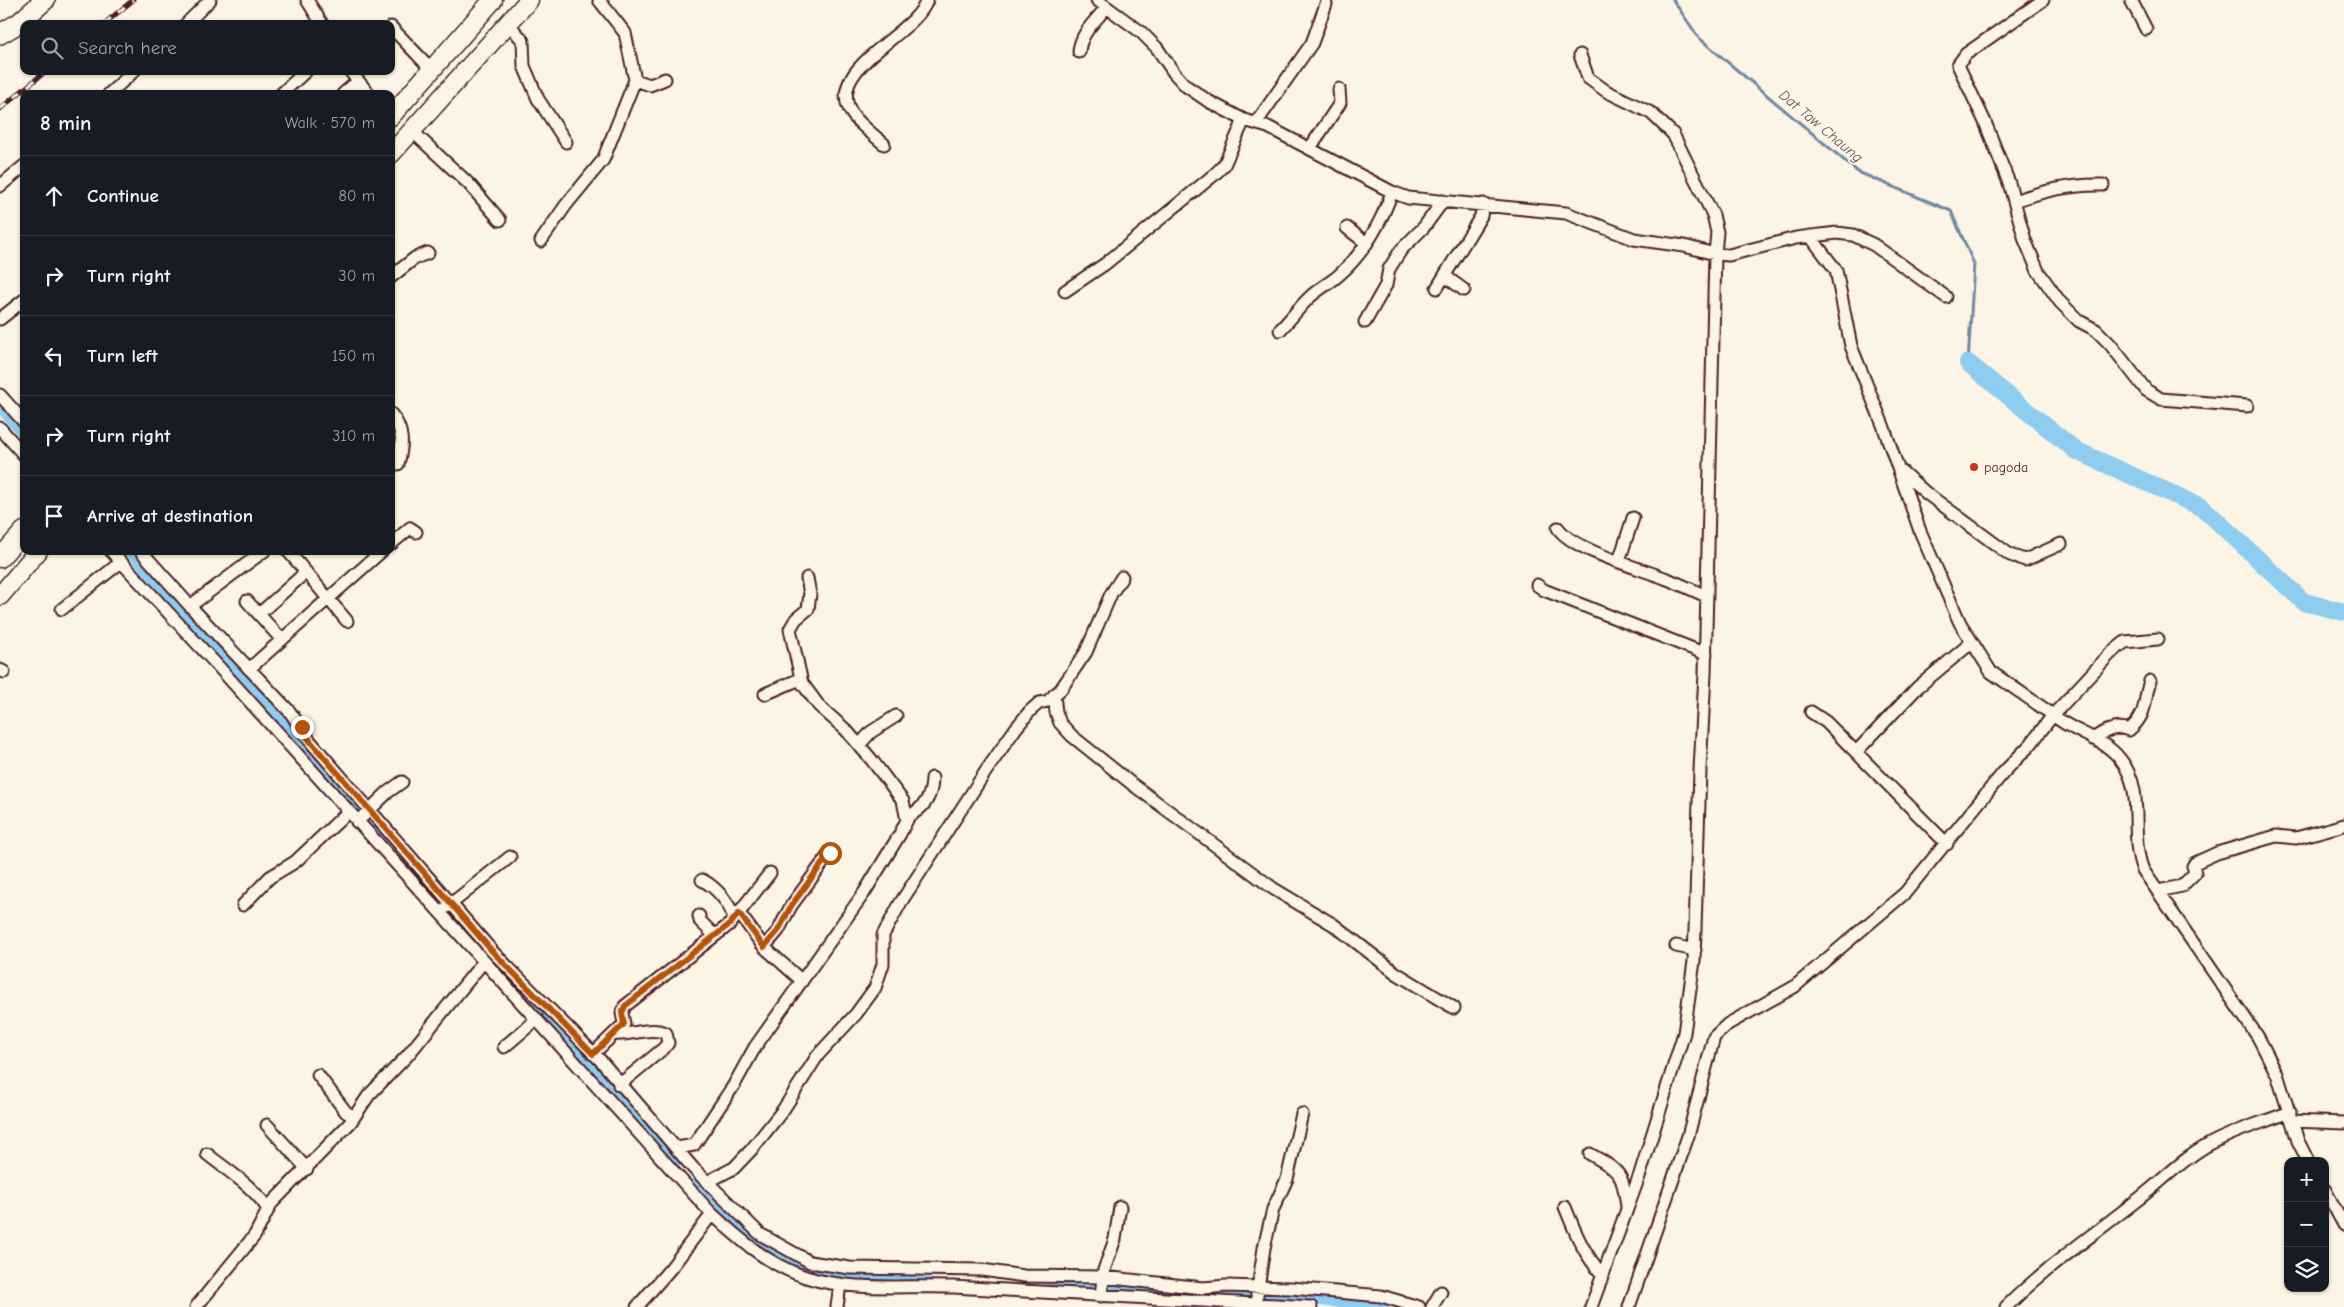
<!DOCTYPE html>
<meta charset="utf-8">
<style>
body{margin:0;font-family:"Comic Neue",sans-serif;background:#242831;color:#f1f3f6}
.controls{position:absolute;right:15px;bottom:15px;display:grid;overflow:hidden;border-radius:10px;box-shadow:0 1px 4px #0004}
.controls button{width:45px;height:45px;display:grid;place-items:center;padding:0;border:0;border-bottom:1px solid #363941;background:#171b24;color:#f1f3f6;font:25px sans-serif}
.stop{position:absolute;width:15px;height:15px;margin:-11px;border:4px solid #b45309;border-radius:50%;background:#fff}
.stop.end{background:#b45309;border-color:#fff;box-shadow:0 1px 5px #0008}
.list{margin:0;padding:0;list-style:none}
h2{display:flex;justify-content:space-between;align-items:center;height:65px;margin:0;padding:0 20px;font-size:21px}
h2 small{font-size:16px;font-weight:400;color:#9ea1a6}
.list li{display:grid;grid-template-columns:32px 1fr auto;gap:15px;align-items:center;box-sizing:border-box;height:80px;padding:0 20px;border-top:1px solid #363941}
.list b{display:block;font-size:19px;white-space:nowrap}
.list em{font-size:16px;font-style:normal;color:#9ea1a6}
.icon{flex:none;width:28px;height:28px;fill:none;stroke:currentColor;stroke-width:2;stroke-linecap:round;stroke-linejoin:round}
.map{position:relative;flex:none;width:2344px;height:1307px;overflow:hidden}
.search{position:absolute;background:#171b24;box-shadow:0 1px 4px #0004;left:20px;top:20px;width:375px;height:55px;display:flex;align-items:center;gap:12px;box-sizing:border-box;padding:0 18px;border-radius:10px;color:#9ea1a6;font-size:19px}
.panel{position:absolute;background:#171b24;box-shadow:0 1px 4px #0004;left:20px;top:90px;width:375px;height:465px;border-radius:10px}
.map>svg:first-child{display:block}
</style>
<div class="map">
<svg width="2344" height="1307" viewBox="0 0 2344 1307">
<rect width="100%" height="100%" fill="#fcf5e5"/>
<filter id="ink" filterUnits="userSpaceOnUse"><feTurbulence type="fractalNoise" baseFrequency=".02" numOctaves="2"/><feDisplacementMap in="SourceGraphic" scale="10" xChannelSelector="R" yChannelSelector="G"/><feConvolveMatrix kernelMatrix="1 2 1 2 8 2 1 2 1" color-interpolation-filters="sRGB"/></filter>
<g filter="url(#ink)">
<g fill="none" stroke-linecap="round" stroke-linejoin="round">
<path stroke="#7387a1" stroke-width="3" d="M 1673,0 L 1699,38 L 1858,172 L 1951,211 L 1974,264 L 1968,363"/>
<path stroke="#8ecdef" stroke-width="10" d="M 0,408 L 24,435
M 129,551 L 478,942
M 498,964 L 680,1161
M 697,1179 L 747,1233 L 802,1264 L 826,1273 L 875,1279 L 928,1282
M 1050,1287 L 1267,1296 L 1383,1307"/>
<path stroke="#8ecdef" stroke-width="18" d="M 1968,363 L 2075,450 L 2203,508 L 2304,602 L 2344,612"/>
<g stroke="#4a1f2b" stroke-width="15">
<path id="minor" d="M 307,0 L 322,24
M 1097,0 L 1141,32 L 1157,48 L 1174,73 L 1186,86 L 1208,101 L 1244,120 L 1268,127 L 1392,192 L 1408,198 L 1566,213 L 1634,239 L 1684,246 L 1715,254 L 1729,255 L 1796,238 L 1837,233 L 1853,235 L 1874,245 L 1946,297
M 2043,0 L 1966,54 L 1958,65 L 1985,122 L 2009,183 L 2025,240 L 2038,271 L 2060,302 L 2079,321 L 2096,330 L 2110,344 L 2146,390 L 2161,399 L 2247,406
M 2131,0 L 2146,29
M 508,23 L 523,41 L 524,66 L 538,99 L 566,142
M 186,24 L 210,0
M 391,27 L 432,70
M 1079,52 C 1080,34 1095,21 1106,8
M 1580,55 L 1588,78 L 1606,91 L 1651,113 L 1673,134 L 1713,215 L 1717,232 L 1715,254 L 1705,674 L 1700,770 L 1694,961 L 1684,1033 L 1640,1174 L 1591,1307
M 350,71 L 369,94
M 635,80 L 650,85 L 665,79
M 109,94 L 134,71
M 281,94 L 306,71
M 343,94 L 358,81
M 1256,123 L 1312,43 L 1326,4
M 412,131 L 469,184 L 500,220
M 884,144 C 874,135 861,126 853,115 C 820,70 916,35 927,0
M 1310,148 L 1340,103 L 1339,89
M 0,186 L 24,166
M 2014,201 C 2044,191 2071,184 2103,185
M 1347,228 L 1366,243
M 1810,236 L 1836,270 L 1851,346 L 1883,425 L 1920,531 L 1960,623 L 1991,672 L 2053,715 L 2110,654 L 2125,642 L 2158,639
M 541,241 L 566,205 L 603,160 L 635,80 L 625,33 L 599,0
M 1445,276 L 1464,290
M 391,277 L 415,258 L 428,253
M 1437,288 L 1481,216 L 1483,204
M 1065,291 L 1105,264 L 1215,174 L 1224,165 L 1244,120
M 0,319 L 24,300
M 1365,322 L 1386,285 L 1389,269 L 1401,250 L 1424,227 L 1443,201
M 1280,330 C 1291,319 1300,306 1311,296 C 1320,288 1330,283 1339,275 C 1364,253 1381,223 1392,192
M 0,395 L 24,422
M 391,414 C 404,430 403,445 398,464
M 0,428 L 24,455
M 1899,469 L 1926,493 L 2010,555 L 2025,560 L 2061,544
M 1558,528 C 1574,551 1640,568 1667,579 C 1680,584 1693,590 1706,596
M 391,544 L 410,528 L 416,532
M 111,551 L 217,665 L 710,1212 C 739,1239 768,1265 806,1277 C 852,1292 905,1285 953,1287 C 1072,1294 1191,1301 1311,1307
M 141,551 L 190,606 L 290,712 L 310,741 L 493,952 L 601,1061 L 693,1168 L 760,1234 L 810,1262 L 850,1268 L 982,1270 L 1024,1276 L 1103,1277 L 1203,1288 L 1226,1286 L 1291,1288 L 1381,1296 L 1419,1307
M 288,551 L 347,621
M 1619,561 L 1633,518
M 1537,585 L 1544,590 L 1706,654
M 247,601 L 282,640
M 190,606 L 264,551
M 62,609 L 121,562
M 259,614 L 306,572
M 249,669 L 382,551
M 0,670 L 4,672
M 765,694 L 800,679
M 1054,695 L 1056,712 L 1060,723 L 1072,736 L 1132,784 L 1274,889 L 1334,925 L 1396,973 L 1454,1008
M 1811,712 L 1826,722 L 1947,844
M 2093,739 C 2104,731 2116,725 2129,730 C 2148,714 2143,702 2150,681
M 859,745 L 871,732 L 896,716
M 1856,752 L 1918,687 L 1971,643
M 907,817 C 923,809 932,798 932,778
M 357,822 L 388,792 L 402,782
M 702,880 C 716,887 730,903 734,919
M 2158,891 L 2182,886 L 2195,873 L 2193,866 L 2195,863 L 2217,853 L 2276,836 L 2296,838 L 2344,825
M 243,905 L 270,877 L 295,862 L 348,812
M 447,907 L 510,857
M 739,913 L 764,947 L 802,981
M 699,916 L 700,921 L 714,935
M 1676,946 L 1695,950
M 764,947 L 778,931 L 791,906 L 830,853
M 614,1034 C 631,1036 650,1026 666,1033 L 668,1043 L 664,1048 L 619,1085
M 504,1047 L 537,1019
M 593,1054 L 624,1024 L 622,1013 L 625,1006 L 730,924 L 770,873
M 318,1075 L 346,1112 L 354,1117
M 2292,1121 L 2344,1123
M 267,1125 L 307,1169
M 677,1148 L 694,1145 L 734,1085 L 755,1047 L 864,893 L 900,834 L 907,820 L 903,801 L 871,759 L 846,730 L 819,706 L 802,683 L 790,629 L 796,619 L 808,609 L 810,594 L 807,578
M 207,1154 C 228,1171 253,1186 268,1209
M 1590,1154 C 1620,1171 1623,1173 1627,1207
M 707,1182 L 734,1168 L 752,1149 L 783,1110 L 818,1055 L 856,1014 L 875,988 L 883,964 L 883,935 L 901,902 L 986,771 L 1016,728 L 1030,711 L 1039,703 L 1048,701 L 1061,689 L 1086,652 L 1111,594 L 1122,577
M 2325,1190 L 2344,1225
M 1565,1207 C 1575,1232 1584,1255 1603,1275
M 1257,1295 L 1264,1248 L 1273,1209 L 1287,1179 L 1302,1114
M 1101,1296 L 1104,1270 L 1115,1239 L 1120,1207
M 196,1307 L 255,1235 L 271,1204 L 350,1123 L 369,1095 L 408,1055 L 484,961
M 637,1307 L 671,1268 L 712,1214
M 837,1307 L 840,1284
M 1432,1307 L 1441,1292
M 1629,1307 L 1688,1136 L 1714,1037 L 1728,1024 L 1794,987 L 1905,893 L 2003,773 L 2031,744 L 2053,715 C 2073,733 2103,737 2120,759 C 2147,792 2128,834 2143,870 L 2258,1037 L 2277,1074 L 2298,1141 L 2308,1161
M 2006,1307 C 2046,1267 2092,1236 2136,1201 C 2161,1182 2181,1160 2208,1145 C 2235,1130 2262,1123 2290,1112"/>
</g>
<g stroke="#4a1f2b" stroke-width="21">
<path id="primary" d="M 391,116 L 493,0
M 391,154 L 529,0
M 0,558 L 24,531
M 0,596 L 38,551"/>
</g>
<g stroke="#4a1f2b" stroke-width="22">
<path id="trunk" d="M 0,34 L 19,23 L 45,0"/>
</g>
<use href="#minor" stroke="#fcf5e5" stroke-width="11"/>
<use href="#primary" stroke="#fcf5e5" stroke-width="18"/>
<use href="#trunk" stroke="#fcf5e5" stroke-width="19"/>
<g stroke="#4a1f2b" stroke-width="5">
<path id="rail" d="M 104,24 L 133,0
M 0,109 L 46,71"/>
</g>
<use href="#rail" stroke="#fcf5e5" stroke-width="3" stroke-dasharray="9" stroke-linecap="butt"/>
</g>
</g>
<g fill="none" stroke-linecap="round" stroke-linejoin="round" filter="url(#ink)">
<path stroke="#b45309" stroke-width="6" d="M 302,727 L 310,741 L 493,952 L 593,1054 L 624,1024 L 622,1013 L 625,1006 L 730,924 L 739,913 L 764,947 L 778,931 L 791,906 L 830,853"/>
</g>
<circle fill="#c8321e" stroke="#fcf5e5" stroke-width="2" cx="1974" cy="467" r="5"/>
<g text-anchor="middle" stroke-width="4" stroke-linejoin="round" paint-order="stroke">
<g font-size="14" fill="#4a1f2b" stroke="#fcf5e5" text-anchor="start">
<text x="1984" y="472">pagoda</text>
</g>
<g font-size="15" font-style="italic" fill="#5e5366" stroke="#fcf5e5">
<text transform="translate(1821 126) rotate(40)" y="5">Dat Taw Chaung</text>
</g>
</g>
</svg>
<div class="controls">
<button>+</button>
<button>−</button>
<button><svg class="icon" aria-label="layers" viewBox="0 0 24 24"><path d="M12 4l9 5-9 5-9-5zM3 14l9 5 9-5"/></svg></button>
</div>
<div class="stop" style="left:830px;top:853px"></div>
<div class="stop end" style="left:302px;top:727px"></div>
<div class="search"><svg class="icon" aria-label="search" viewBox="0 0 24 24"><circle cx="10" cy="10" r="6"/><path d="M15 15l6 6"/></svg>Search here</div>
<section class="panel">
<h2>8 min<small>Walk · 570 m</small></h2>
<ul class="list">
<li><svg class="icon" aria-label="ahead" viewBox="0 0 24 24"><path d="M12 20V5M6 11l6-6 6 6"/></svg><div><b>Continue</b></div><em>80 m</em></li>
<li><svg class="icon" aria-label="right" viewBox="0 0 24 24"><path d="M7 20v-9h11M14 6l5 5-5 5"/></svg><div><b>Turn right</b></div><em>30 m</em></li>
<li><svg class="icon" aria-label="left" viewBox="0 0 24 24"><path d="M17 20v-9H6M10 6l-5 5 5 5"/></svg><div><b>Turn left</b></div><em>150 m</em></li>
<li><svg class="icon" aria-label="right" viewBox="0 0 24 24"><path d="M7 20v-9h11M14 6l5 5-5 5"/></svg><div><b>Turn right</b></div><em>310 m</em></li>
<li><svg class="icon" aria-label="arrive" viewBox="0 0 24 24"><path d="M6 21V4h12l-3 4 3 4H6"/></svg><div><b>Arrive at destination</b></div></li>
</ul>
</section>
</div>
